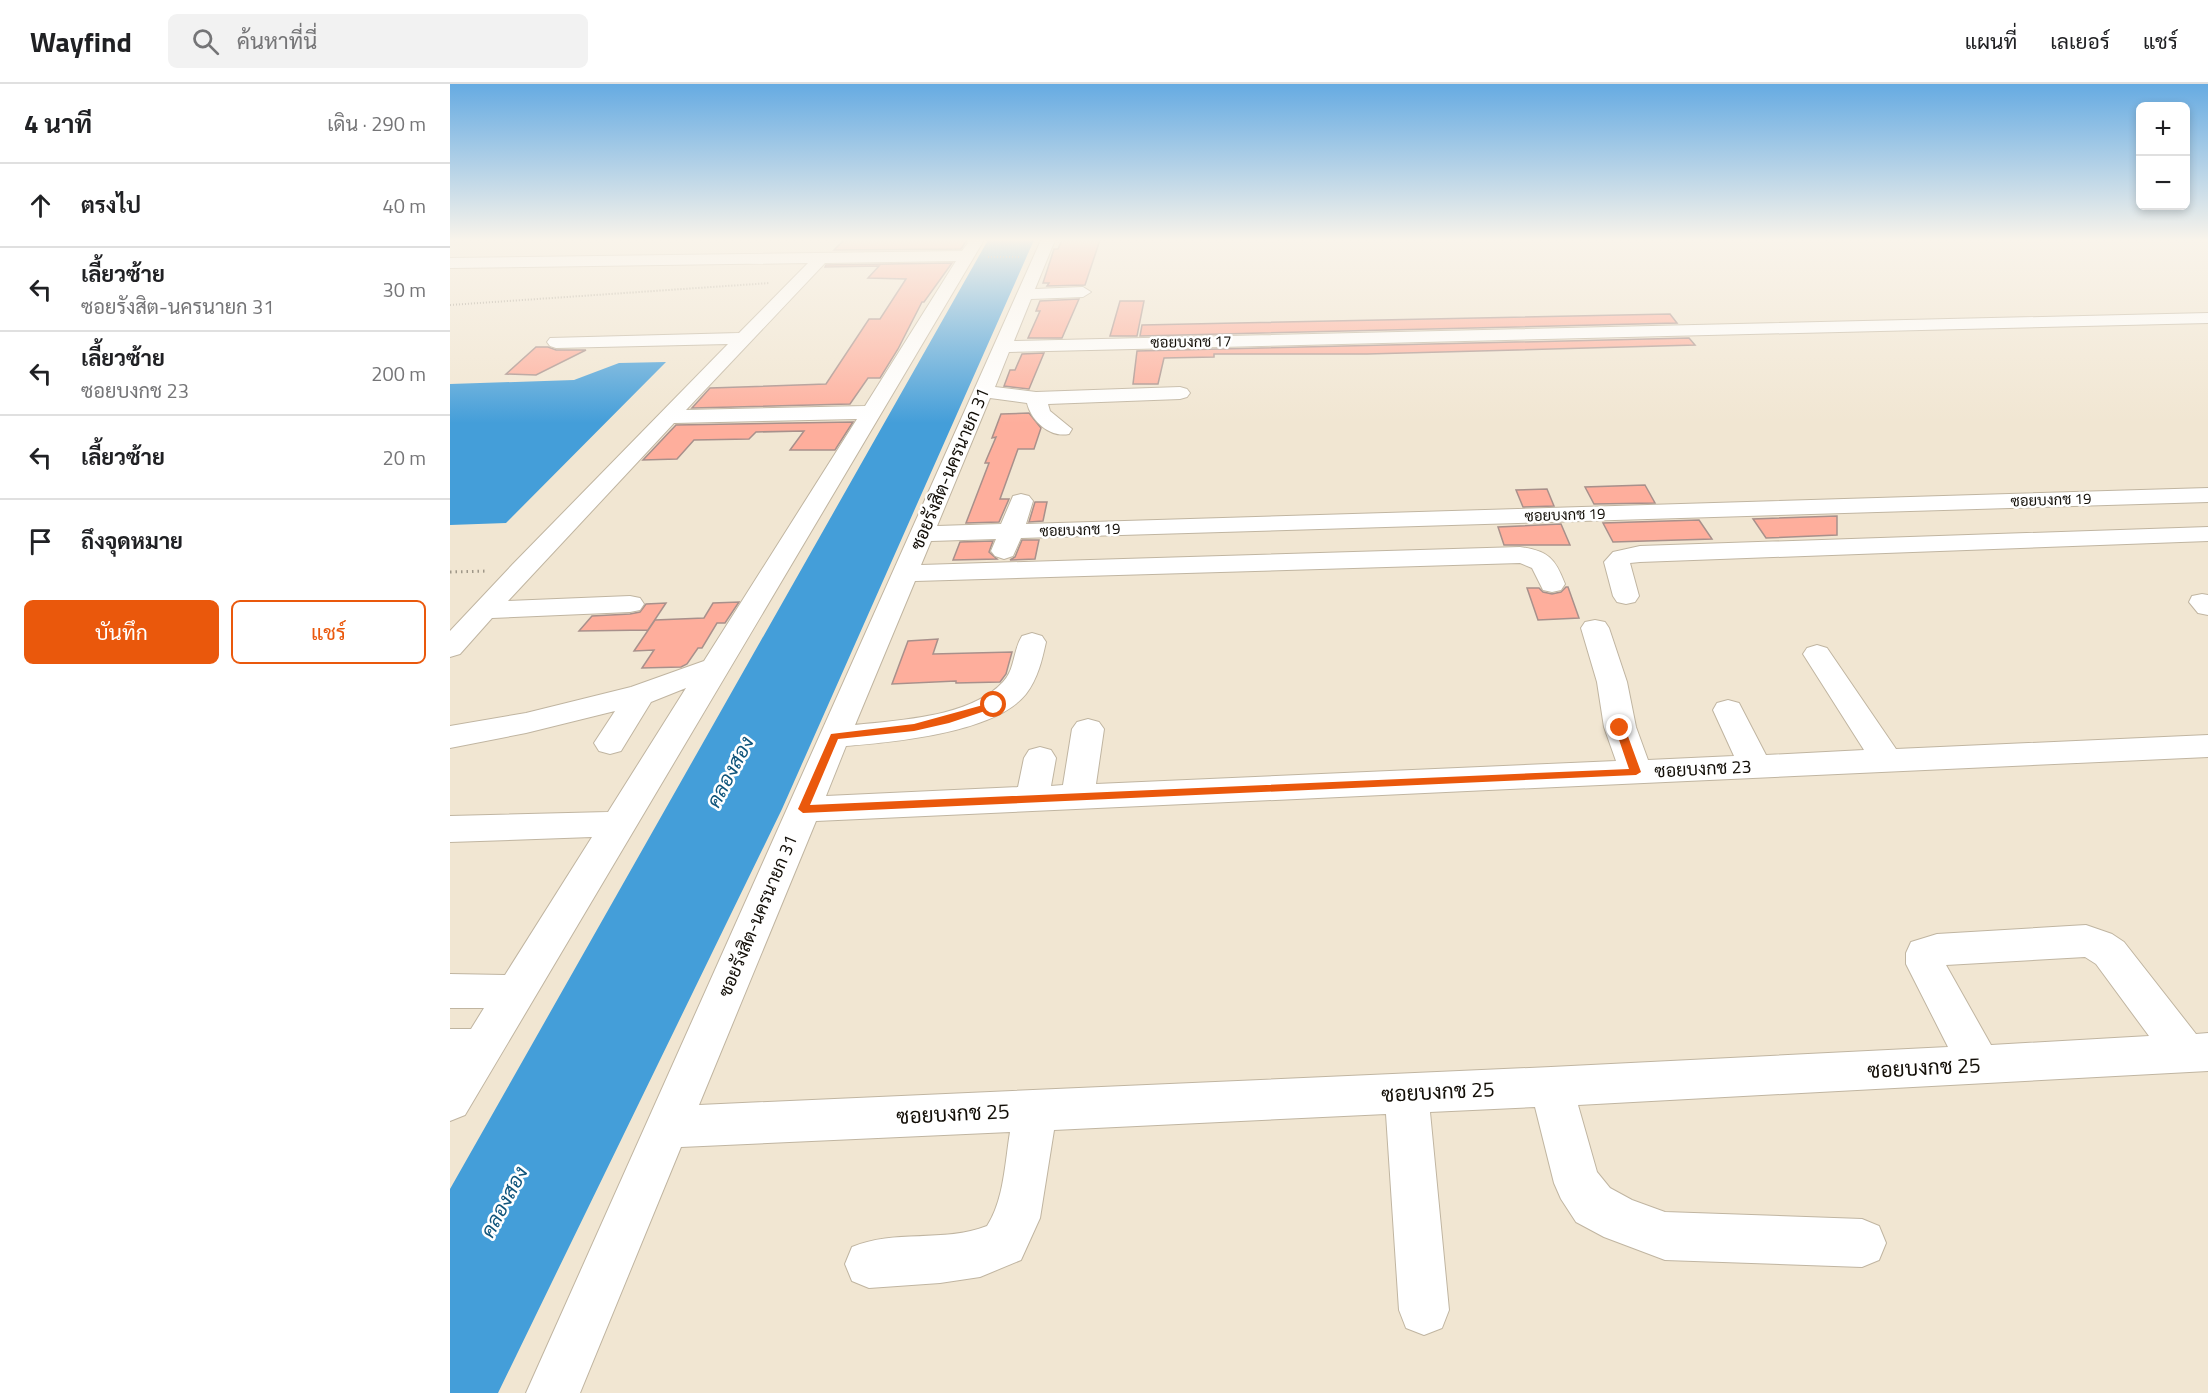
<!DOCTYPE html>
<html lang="th">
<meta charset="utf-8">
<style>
body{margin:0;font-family:"Titillium Web",Sarabun,sans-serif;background:#f2f2f2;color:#202124}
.controls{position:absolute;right:18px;top:18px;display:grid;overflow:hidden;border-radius:9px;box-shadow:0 3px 9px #0003}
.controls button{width:54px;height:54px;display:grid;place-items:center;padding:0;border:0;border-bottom:2px solid #e0e0e0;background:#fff;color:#202124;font:30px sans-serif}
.stop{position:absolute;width:18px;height:18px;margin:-14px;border:4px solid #ea580c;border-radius:50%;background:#fff}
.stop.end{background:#ea580c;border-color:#fff;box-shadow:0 2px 6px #0008}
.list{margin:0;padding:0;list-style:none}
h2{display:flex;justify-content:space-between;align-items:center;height:78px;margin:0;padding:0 24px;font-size:26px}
h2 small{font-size:20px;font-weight:400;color:#757577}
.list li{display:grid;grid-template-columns:39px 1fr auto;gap:18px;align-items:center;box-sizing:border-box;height:84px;padding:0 24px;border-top:2px solid #e0e0e0}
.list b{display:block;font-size:22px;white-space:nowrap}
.list p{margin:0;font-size:20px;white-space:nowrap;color:#757577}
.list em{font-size:20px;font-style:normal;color:#757577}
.actions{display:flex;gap:12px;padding:18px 24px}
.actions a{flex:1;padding:14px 0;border:2px solid #ea580c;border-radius:9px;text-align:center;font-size:21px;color:#ea580c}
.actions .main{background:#ea580c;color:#fff}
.icon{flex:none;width:33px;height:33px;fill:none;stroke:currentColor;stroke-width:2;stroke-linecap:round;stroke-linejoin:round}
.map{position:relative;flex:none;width:1758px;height:1309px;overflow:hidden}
header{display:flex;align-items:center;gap:36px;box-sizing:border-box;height:84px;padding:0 30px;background:#fff;border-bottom:2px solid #e0e0e0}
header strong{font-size:28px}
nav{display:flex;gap:33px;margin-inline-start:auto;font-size:21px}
.search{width:420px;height:54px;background:#f2f2f2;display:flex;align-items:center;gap:15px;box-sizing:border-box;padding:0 21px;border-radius:9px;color:#757577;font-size:22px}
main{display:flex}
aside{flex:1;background:#fff}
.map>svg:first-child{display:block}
</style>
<header>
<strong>Wayfind</strong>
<div class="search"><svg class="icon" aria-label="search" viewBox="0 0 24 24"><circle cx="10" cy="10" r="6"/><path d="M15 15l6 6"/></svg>ค้นหาที่นี่</div>
<nav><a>แผนที่</a><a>เลเยอร์</a><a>แชร์</a></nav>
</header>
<main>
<aside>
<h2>4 นาที<small>เดิน · 290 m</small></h2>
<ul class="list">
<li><svg class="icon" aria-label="ahead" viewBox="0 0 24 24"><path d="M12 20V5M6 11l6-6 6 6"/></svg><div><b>ตรงไป</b></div><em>40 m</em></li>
<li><svg class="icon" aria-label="left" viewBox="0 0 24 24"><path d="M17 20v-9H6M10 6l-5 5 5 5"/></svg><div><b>เลี้ยวซ้าย</b><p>ซอยรังสิต-นครนายก 31</p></div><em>30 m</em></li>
<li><svg class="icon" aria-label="left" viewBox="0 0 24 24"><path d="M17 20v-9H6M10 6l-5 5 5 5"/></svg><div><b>เลี้ยวซ้าย</b><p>ซอยบงกช 23</p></div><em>200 m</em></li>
<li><svg class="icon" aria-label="left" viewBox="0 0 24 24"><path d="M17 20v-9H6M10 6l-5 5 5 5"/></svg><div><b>เลี้ยวซ้าย</b></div><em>20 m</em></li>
<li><svg class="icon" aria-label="arrive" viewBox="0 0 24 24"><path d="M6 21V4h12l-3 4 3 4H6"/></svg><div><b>ถึงจุดหมาย</b></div></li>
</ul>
<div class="actions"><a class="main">บันทึก</a><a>แชร์</a></div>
</aside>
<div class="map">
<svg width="1758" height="1309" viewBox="0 0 1758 1309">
<rect width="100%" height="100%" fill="#f1e6d2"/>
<path fill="#449ed9" d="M 538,156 L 584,156 L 332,725 L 48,1309 L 0,1309 L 0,1105 Z
M 216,278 L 56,439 L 0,441 L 0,300 L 124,296 L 169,279 Z"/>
<path fill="#feae9c" stroke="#a8908b" stroke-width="1.5" d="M 394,156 L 517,156 L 511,165 L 384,166 Z
M 612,156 L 650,156 L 635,201 L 597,202 L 599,199 L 593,199 L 604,165 L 608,165 Z
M 502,179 L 474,218 L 472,218 L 448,265 L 430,294 L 418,294 L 400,320 L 242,324 L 260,304 L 376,300 L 419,235 L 430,235 L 456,195 L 418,194 L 429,182 L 375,183 L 376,181 Z
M 629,215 L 612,254 L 578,254 L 590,227 L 586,227 L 590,217 Z
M 670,217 L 694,217 L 687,252 L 660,252 Z
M 1220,230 L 1227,239 L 690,252 L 692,241 Z
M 1239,254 L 1245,261 L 917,270 L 764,270 L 764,273 L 714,274 L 708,300 L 683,300 L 687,267 Z
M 86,263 L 98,263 L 106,266 L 136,266 L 86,291 L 56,290 Z
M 594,269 L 579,305 L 554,302 L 560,286 L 565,286 L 572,270 Z
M 579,329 L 591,344 L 584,365 L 568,365 L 550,415 L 559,415 L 549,438 L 516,439 L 539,379 L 535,379 L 546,353 L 542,354 L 551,330 Z
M 403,338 L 385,366 L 340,366 L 354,347 L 306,348 L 299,355 L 244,356 L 227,375 L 193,376 L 226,341 Z
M 1195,401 L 1205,419 L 1144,420 L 1135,403 Z
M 1097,405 L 1104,422 L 1073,423 L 1066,406 Z
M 585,418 L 597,418 L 593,437 L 579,438 Z
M 1387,432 L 1387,451 L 1316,454 L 1303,435 Z
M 1249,436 L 1262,455 L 1163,458 L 1153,439 Z
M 1111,440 L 1120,461 L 1054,461 L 1048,443 Z
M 572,456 L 589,456 L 585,475 L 560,476 L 565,473 Z
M 543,457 L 539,468 L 547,475 L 503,476 L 510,458 Z
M 1116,503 L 1118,503 L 1129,534 L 1088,536 L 1077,504 L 1089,504 L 1093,508 L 1102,510 L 1111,508 Z
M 289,518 L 275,539 L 267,539 L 252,564 L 248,564 L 237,580 L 231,583 L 192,584 L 204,566 L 184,567 L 205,536 L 254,534 L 263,519 Z
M 216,519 L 198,546 L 129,547 L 142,532 L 180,530 L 190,528 L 196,520 Z
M 488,555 L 483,570 L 562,568 L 556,590 L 550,598 L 506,599 L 506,597 L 442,600 L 458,557 Z"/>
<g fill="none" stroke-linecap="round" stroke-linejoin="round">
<g stroke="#c0b5a1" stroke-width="2">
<path id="minor" d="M 520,156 L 534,156 L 15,1031 L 0,1037 L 0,945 L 21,945 L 34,924 L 0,924 L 0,890 L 55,891 L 142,753 L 0,758 L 0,732 L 158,728 L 236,604 L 201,618 L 171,667 L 160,670 L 149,667 L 144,659 L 165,627 L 76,649 L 0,664 L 0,642 L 76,629 L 181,603 L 254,577 L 407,335 L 224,339 L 58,517 L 180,512 L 190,514 L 194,520 L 190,526 L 180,528 L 42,534 L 10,570 L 0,573 L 0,547 L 62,481 L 278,260 L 106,264 L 100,262 L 97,258 L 100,254 L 289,249 L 358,179 L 0,184 L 0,174 L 512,167 ZM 506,177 L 415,322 L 236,326 L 375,179 Z
M 591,156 L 605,156 L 585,205 L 633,203 L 641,208 L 633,213 L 581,215 L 564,257 L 1758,229 L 1758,239 L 559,268 L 545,303 L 586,308 L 730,303 L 737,305 L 740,309 L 737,313 L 730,315 L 598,320 L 600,327 L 622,345 L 619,350 C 599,354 581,336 577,319 L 540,314 L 487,442 L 551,440 L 563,412 L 571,410 L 579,412 L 583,417 L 576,440 L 1758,404 L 1758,418 L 571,454 L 563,472 L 554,475 L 545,472 L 541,467 L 546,455 L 481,457 L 471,481 L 1070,463 C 1098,467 1105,474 1115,500 L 1111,506 L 1102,508 L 1093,506 L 1082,484 L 1070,479 L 465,497 L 405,641 C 450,636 521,633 553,598 C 565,586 563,566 572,552 L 582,549 L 592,552 L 596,558 C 592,576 588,594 576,610 C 545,649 444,658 396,662 L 376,712 L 568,703 L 574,674 L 579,666 L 590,663 L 601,666 L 606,674 L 601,702 L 613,701 L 622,645 L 627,638 L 638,635 L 649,638 L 654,645 L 646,700 L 1166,677 L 1154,643 L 1147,598 L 1131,544 L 1135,538 L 1145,536 L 1155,538 L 1159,544 L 1177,598 L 1186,643 L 1198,676 L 1284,672 L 1263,626 L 1267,619 L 1278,616 L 1289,619 L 1316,671 L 1414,666 L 1353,570 L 1357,564 L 1367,561 L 1377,564 L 1446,665 L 1758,651 L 1758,673 L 366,737 L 249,1021 L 1101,983 L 1498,963 L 1456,880 L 1456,869 L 1461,858 L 1487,850 L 1636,841 L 1662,850 L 1674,858 L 1746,950 L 1758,949 L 1758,987 L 1128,1021 L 1147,1088 L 1160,1104 L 1182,1116 L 1215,1128 L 1412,1135 L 1429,1142 L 1436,1159 L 1429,1176 L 1412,1183 L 1215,1176 L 1154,1153 L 1126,1138 L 1111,1115 L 1104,1099 L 1085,1023 L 980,1028 L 999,1226 L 992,1244 L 974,1251 L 956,1244 L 949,1226 L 936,1030 L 604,1046 L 590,1134 L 571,1176 L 530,1193 L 490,1199 L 419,1204 L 402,1197 L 395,1180 L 402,1163 C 444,1145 494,1159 537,1142 C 554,1116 555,1078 560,1048 L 231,1063 L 130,1309 L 76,1309 ZM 1635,873 L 1646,880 L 1699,952 L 1541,961 L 1496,881 Z
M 1758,443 L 1758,457 L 1190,478 L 1180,479 L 1189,512 L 1185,518 L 1176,520 L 1167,518 L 1163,512 L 1154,478 L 1163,468 L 1190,462 Z
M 1752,510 L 1758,511 L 1758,531 L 1748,529 L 1739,518 L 1742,512 Z"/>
</g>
<path stroke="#a09889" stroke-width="2" stroke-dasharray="1 2" stroke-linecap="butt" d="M 538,173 L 569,173
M 0,221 L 320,199"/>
<path stroke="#a09889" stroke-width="3" stroke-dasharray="1.5 4" stroke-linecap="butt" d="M 0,488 L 38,487"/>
<use href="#minor" fill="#fff" fill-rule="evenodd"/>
</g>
<linearGradient id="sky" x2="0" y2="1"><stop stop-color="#66abe2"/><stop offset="0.46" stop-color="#f9f4eb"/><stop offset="1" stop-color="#f9f4eb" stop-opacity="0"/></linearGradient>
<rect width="1758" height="339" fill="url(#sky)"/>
<path fill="#ea580c" d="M 544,618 L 547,619 L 547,623 L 499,639 L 464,647 L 388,655 L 360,721 L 1179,685 L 1165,644 L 1170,640 L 1175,644 L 1191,688 L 1186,691 L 353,729 L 348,725 L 381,650 L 464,640 Z"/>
<g text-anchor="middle" stroke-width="5" stroke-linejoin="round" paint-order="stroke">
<g font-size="15" fill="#120e07" stroke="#fff">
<text transform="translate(741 258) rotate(-1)" y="5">ซอยบงกช 17</text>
<text transform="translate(1601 416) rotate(-2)" y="5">ซอยบงกช 19</text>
<text transform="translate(1115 431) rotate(-2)" y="5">ซอยบงกช 19</text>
<text transform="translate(630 446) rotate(-2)" y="5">ซอยบงกช 19</text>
</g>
<g font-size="18" fill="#120e07" stroke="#fff">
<text transform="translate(500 385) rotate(-67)" y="6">ซอยรังสิต-นครนายก 31</text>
<text transform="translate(1253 685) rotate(-3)" y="6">ซอยบงกช 23</text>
<text transform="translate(308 832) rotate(-67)" y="6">ซอยรังสิต-นครนายก 31</text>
</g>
<g font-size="20" font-style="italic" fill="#0f547b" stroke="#fff">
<text transform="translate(280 688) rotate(-62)" y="7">คลองสอง</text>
<text transform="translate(54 1118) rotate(-62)" y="7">คลองสอง</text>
</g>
<g font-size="21" fill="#120e07" stroke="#fff">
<text transform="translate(1474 984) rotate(-3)" y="7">ซอยบงกช 25</text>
<text transform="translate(988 1008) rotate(-3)" y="7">ซอยบงกช 25</text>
<text transform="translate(503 1030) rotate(-3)" y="7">ซอยบงกช 25</text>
</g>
</g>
</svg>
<div class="controls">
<button>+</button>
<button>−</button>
</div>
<div class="stop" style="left:544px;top:621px"></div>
<div class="stop end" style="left:1170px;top:644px"></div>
</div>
</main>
